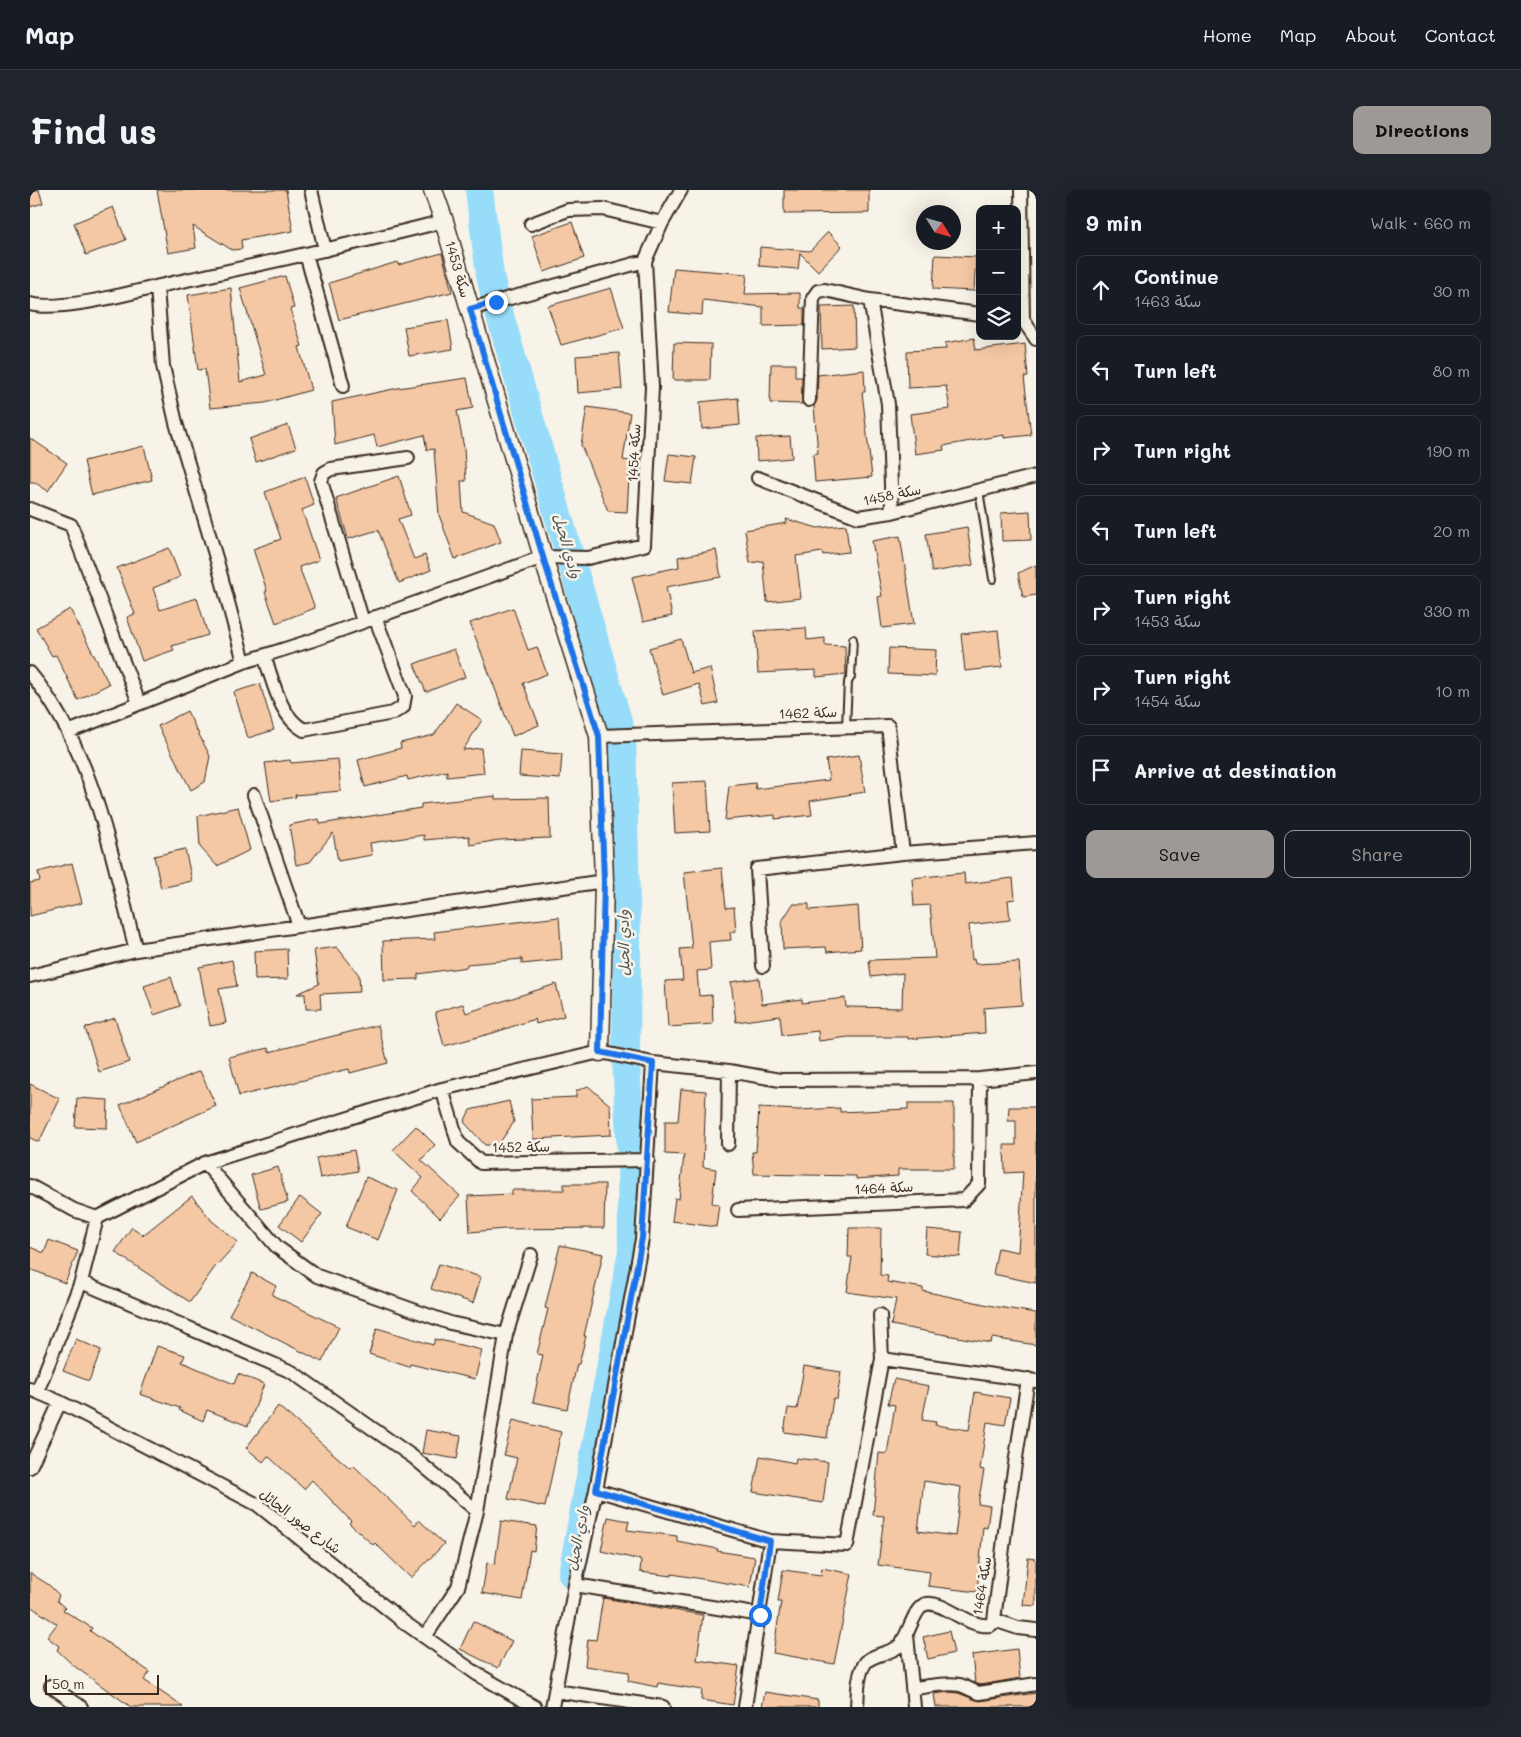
<!DOCTYPE html>
<meta charset="utf-8">
<style>
body{margin:0;font-family:Mali,"Playpen Sans Arabic",sans-serif;background:#20242c;color:#f1f3f6}
.controls{position:absolute;right:15px;top:15px;display:grid;overflow:hidden;border-radius:10px;box-shadow:0 5px 20px #0002}
.controls button{width:45px;height:45px;display:grid;place-items:center;padding:0;border:0;border-bottom:1px solid #363941;background:#171b24;color:#f1f3f6;font:25px sans-serif}
.compass{position:absolute;left:886px;top:15px;width:45px;height:45px;border-radius:50%;background:#171b24;box-shadow:0 5px 20px #0002;rotate:127deg}
.scale{position:absolute;left:15px;bottom:12px;width:114px;box-sizing:border-box;padding-left:5px;border:2px solid #3b2a1e;border-top:0;font-size:14px;line-height:18px;white-space:nowrap;color:#3b2a1e;-webkit-text-stroke:4px #f7f3e8;paint-order:stroke}
.stop{position:absolute;width:15px;height:15px;margin:-11px;border:4px solid #1a73e8;border-radius:50%;background:#fff}
.stop.end{background:#1a73e8;border-color:#fff;box-shadow:0 1px 5px #0008}
.list{margin:0;padding:0;list-style:none}
h2{display:flex;justify-content:space-between;align-items:center;height:65px;margin:0;padding:0 20px;font-size:21px}
h2 small{font-size:16px;font-weight:400;color:#9ea1a6}
.list li{display:grid;grid-template-columns:32px 1fr auto;gap:15px;align-items:center;box-sizing:border-box;height:70px;margin:0 10px 10px;padding:0 10px;border:1px solid #363941;border-radius:10px}
.list b{display:block;font-size:19px;white-space:nowrap}
.list p{margin:0;font-size:16px;white-space:nowrap;color:#9ea1a6}
.list em{font-size:16px;font-style:normal;color:#9ea1a6}
.actions{display:flex;gap:10px;padding:15px 20px}
.actions a{flex:1;padding:11px 0;border:1px solid #9f9995;border-radius:10px;text-align:center;font-size:18px;color:#9f9995}
.actions .main{background:#9f9995;color:#111}
.icon{flex:none;width:28px;height:28px;fill:none;stroke:currentColor;stroke-width:2;stroke-linecap:round;stroke-linejoin:round}
.map{position:relative;flex:none;width:1006px;height:1517px;overflow:hidden;border-radius:10px}
header{display:flex;align-items:center;gap:30px;box-sizing:border-box;height:70px;padding:0 25px;background:#171b24;border-bottom:1px solid #363941}
header strong{font-size:24px}
nav{display:flex;gap:28px;margin-inline-start:auto;font-size:18px}
.intro{display:flex;align-items:center;justify-content:space-between;box-sizing:border-box;height:120px;padding:0 30px}
h1{margin:0;font-size:35px}
.button{padding:12px 22px;border-radius:10px;background:#9f9995;color:#111;font-size:18px;font-weight:700}
main{display:flex;gap:30px;padding:0 30px}
aside{flex:1;background:#171b24;border-radius:10px;box-shadow:0 5px 20px #0002}
.map>svg:first-child{display:block}
</style>
<header>
<strong>Map</strong>
<nav><a>Home</a><a>Map</a><a>About</a><a>Contact</a></nav>
</header>
<div class="intro"><h1>Find us</h1><a class="button">Directions</a></div>
<main>
<div class="map">
<svg width="1006" height="1517" viewBox="0 0 1006 1517">
<rect width="100%" height="100%" fill="#f7f3e8"/>
<filter id="ink" filterUnits="userSpaceOnUse"><feTurbulence type="fractalNoise" baseFrequency=".02" numOctaves="2"/><feDisplacementMap in="SourceGraphic" scale="10" xChannelSelector="R" yChannelSelector="G"/><feConvolveMatrix kernelMatrix="1 2 1 2 8 2 1 2 1" color-interpolation-filters="sRGB"/></filter>
<g filter="url(#ink)">
<g fill="none" stroke-linecap="round" stroke-linejoin="round">
<path stroke="#97dcf9" stroke-width="28" d="M 449,0 L 460,85 L 466,112 L 592,545 L 597,752 L 596,867 L 601,970 L 602,1061 L 542,1384"/>
</g>
<path fill="#f4c8a4" stroke="#3b2a1e" fill-rule="evenodd" d="M 0,0 L 9,0 L 13,13 L 0,17 Z
M 127,0 L 256,0 L 263,41 L 211,50 L 212,59 L 202,60 L 163,36 L 166,58 L 138,63 Z
M 754,0 L 839,0 L 839,23 L 754,24 Z
M 83,17 L 96,50 L 56,65 L 44,33 Z
M 542,32 L 554,68 L 514,82 L 502,46 Z
M 798,42 L 812,56 L 788,81 L 770,63 L 768,79 L 729,76 L 730,57 L 780,61 Z
M 412,63 L 422,102 L 309,130 L 299,93 L 367,72 L 368,75 Z
M 905,65 L 946,67 L 944,101 L 903,99 Z
M 644,78 L 717,84 L 715,104 L 770,103 L 770,118 L 774,118 L 774,135 L 733,136 L 733,117 L 673,110 L 672,125 L 639,122 Z
M 255,86 L 264,118 L 260,119 L 272,156 L 269,157 L 281,200 L 235,213 L 180,218 L 175,179 L 168,180 L 158,105 L 201,98 L 210,192 L 236,185 L 210,98 Z
M 581,98 L 594,138 L 531,155 L 518,116 Z
M 824,116 L 825,157 L 792,159 L 791,117 Z
M 418,130 L 423,159 L 379,166 L 374,137 Z
M 944,148 L 946,160 L 995,154 L 998,187 L 994,187 L 1001,245 L 974,248 L 974,245 L 913,256 L 914,260 L 885,264 L 880,224 L 920,219 L 916,196 L 878,198 L 877,161 L 916,159 L 915,153 Z
M 644,153 L 681,154 L 680,190 L 643,190 Z
M 589,163 L 592,199 L 548,203 L 546,166 Z
M 741,174 L 765,174 L 765,187 L 772,187 L 772,214 L 740,213 Z
M 834,180 L 835,202 L 832,202 L 842,287 L 785,292 L 783,264 L 788,263 L 784,216 L 787,210 L 788,185 Z
M 437,188 L 443,218 L 427,221 L 434,258 L 436,291 L 431,291 L 433,322 L 464,333 L 471,352 L 425,369 L 409,325 L 404,259 L 397,260 L 394,245 L 347,257 L 344,245 L 305,255 L 302,212 L 368,198 Z
M 708,208 L 710,235 L 672,239 L 670,212 Z
M 557,217 L 600,223 L 593,270 L 600,271 L 597,322 L 578,321 L 551,255 Z
M 258,235 L 266,258 L 226,272 L 219,249 Z
M 760,246 L 762,268 L 727,271 L 726,248 Z
M 0,248 L 37,273 L 18,301 L 4,292 L 0,292 Z
M 114,256 L 122,290 L 62,305 L 54,271 Z
M 639,264 L 666,267 L 662,294 L 635,291 Z
M 369,286 L 381,325 L 368,329 L 384,369 L 395,365 L 401,380 L 369,393 L 348,340 L 318,349 L 306,308 Z
M 275,287 L 284,315 L 272,320 L 289,370 L 269,377 L 285,418 L 246,433 L 235,402 L 237,401 L 223,359 L 251,349 L 235,302 Z
M 1000,321 L 1001,350 L 972,351 L 971,323 Z
M 756,329 L 788,338 L 816,335 L 819,362 L 793,365 L 792,362 L 766,366 L 771,408 L 737,412 L 733,371 L 720,373 L 715,340 L 757,333 Z
M 937,337 L 943,375 L 902,382 L 896,344 Z
M 870,346 L 884,434 L 852,438 L 848,407 L 852,406 L 842,351 Z
M 139,358 L 150,387 L 123,398 L 130,420 L 167,408 L 178,445 L 142,456 L 144,460 L 112,471 L 97,427 L 105,424 L 87,378 Z
M 686,360 L 691,387 L 636,397 L 642,426 L 613,432 L 602,387 L 649,377 L 648,367 Z
M 1006,375 L 1006,405 L 993,407 L 988,383 Z
M 483,418 L 498,460 L 507,457 L 517,484 L 493,493 L 509,535 L 483,546 L 440,433 Z
M 40,419 L 79,494 L 48,510 L 26,465 L 22,466 L 6,438 Z
M 776,438 L 777,450 L 795,448 L 795,455 L 815,456 L 816,484 L 786,487 L 786,480 L 728,483 L 725,441 Z
M 968,440 L 972,477 L 935,481 L 931,444 Z
M 651,449 L 661,483 L 680,478 L 688,513 L 675,516 L 669,494 L 633,505 L 619,458 Z
M 859,458 L 906,460 L 905,486 L 858,484 Z
M 424,459 L 435,487 L 396,502 L 384,474 Z
M 230,494 L 244,540 L 218,548 L 204,502 Z
M 426,513 L 452,530 L 433,560 L 451,558 L 454,583 L 417,587 L 417,581 L 378,590 L 377,586 L 335,597 L 328,570 L 371,558 L 370,553 L 404,545 Z
M 157,521 L 180,566 L 175,592 L 161,600 L 128,536 Z
M 491,561 L 532,564 L 530,589 L 489,586 Z
M 829,565 L 835,602 L 780,611 L 782,625 L 745,629 L 745,625 L 695,630 L 699,596 L 725,593 L 726,599 L 799,590 L 796,570 Z
M 308,569 L 311,601 L 265,605 L 266,607 L 241,611 L 235,573 L 260,570 L 261,573 Z
M 677,591 L 680,641 L 645,643 L 642,593 Z
M 465,606 L 465,609 L 519,608 L 520,648 L 469,650 L 440,655 L 439,646 L 394,650 L 394,645 L 340,653 L 342,665 L 308,671 L 303,643 L 280,672 L 266,675 L 259,635 L 289,629 L 290,634 L 391,618 L 391,614 Z
M 208,617 L 220,660 L 187,676 L 170,657 L 168,626 Z
M 155,659 L 162,691 L 131,698 L 124,666 Z
M 42,673 L 52,713 L 0,726 L 0,693 L 10,691 L 8,682 Z
M 692,678 L 696,718 L 704,717 L 706,741 L 700,742 L 701,750 L 679,752 L 681,780 L 667,781 L 669,806 L 682,805 L 683,834 L 638,837 L 635,791 L 653,790 L 650,759 L 662,758 L 654,682 Z
M 934,683 L 935,694 L 983,688 L 985,709 L 978,710 L 980,730 L 939,735 L 942,770 L 944,769 L 945,774 L 989,772 L 992,815 L 954,818 L 955,843 L 878,849 L 878,847 L 818,847 L 789,851 L 788,841 L 752,845 L 750,826 L 706,832 L 701,792 L 729,788 L 732,814 L 772,809 L 772,813 L 815,808 L 816,817 L 872,818 L 873,783 L 841,787 L 839,770 L 905,768 L 900,715 L 884,716 L 882,688 Z
M 763,714 L 779,714 L 779,720 L 828,716 L 831,759 L 797,762 L 796,757 L 753,759 L 752,731 Z
M 529,727 L 532,770 L 492,774 L 492,769 L 437,774 L 437,777 L 388,784 L 388,789 L 354,790 L 353,751 L 405,749 L 404,742 Z
M 307,757 L 329,785 L 330,802 L 290,804 L 291,819 L 276,819 L 275,804 L 267,804 L 289,794 L 284,760 Z
M 257,759 L 258,789 L 225,790 L 224,761 Z
M 202,770 L 207,796 L 189,799 L 196,833 L 180,836 L 169,777 Z
M 141,787 L 150,816 L 124,825 L 114,796 Z
M 526,794 L 534,826 L 506,834 L 505,829 L 463,843 L 414,856 L 405,822 L 433,814 L 436,823 Z
M 85,828 L 99,872 L 69,882 L 55,838 Z
M 348,835 L 358,873 L 320,883 L 319,879 L 209,906 L 199,867 L 238,858 L 239,862 Z
M 170,881 L 186,916 L 106,952 L 90,915 Z
M 0,894 L 30,909 L 9,952 L 0,948 Z
M 558,896 L 580,915 L 581,945 L 503,949 L 501,909 L 546,907 L 546,901 Z
M 651,899 L 676,901 L 673,977 L 686,979 L 682,1013 L 689,1015 L 686,1037 L 642,1031 L 645,1008 L 649,1009 L 654,965 L 635,964 L 635,931 L 648,931 Z
M 47,908 L 78,910 L 77,938 L 45,937 Z
M 479,911 L 484,932 L 468,955 L 455,955 L 434,932 L 440,920 Z
M 878,913 L 924,913 L 924,979 L 868,979 L 868,986 L 826,989 L 826,986 L 724,984 L 722,962 L 726,962 L 729,918 L 769,920 L 810,918 L 810,922 L 878,919 Z
M 979,917 L 1006,917 L 1006,1093 L 963,1084 L 968,1058 L 988,1062 L 993,982 L 975,983 L 974,955 L 986,955 L 986,931 L 978,931 Z
M 386,936 L 405,955 L 391,970 L 430,1006 L 410,1028 L 382,1001 L 393,988 L 363,960 Z
M 324,960 L 328,981 L 290,988 L 286,968 Z
M 248,977 L 258,1012 L 231,1019 L 221,985 Z
M 336,987 L 368,1000 L 348,1050 L 316,1037 Z
M 534,994 L 575,994 L 574,1038 L 474,1039 L 440,1042 L 438,1006 L 482,1004 L 482,1000 L 534,1000 Z
M 162,1006 L 182,1031 L 208,1052 L 185,1077 L 160,1112 L 85,1062 L 102,1037 L 113,1045 Z
M 270,1007 L 292,1024 L 271,1052 L 249,1035 Z
M 819,1038 L 851,1038 L 850,1085 L 858,1086 L 857,1092 L 893,1098 L 893,1101 L 968,1117 L 1006,1123 L 1006,1155 L 962,1148 L 961,1153 L 861,1135 L 866,1109 L 817,1102 L 822,1067 L 818,1067 Z
M 897,1039 L 932,1042 L 930,1067 L 895,1064 Z
M 19,1050 L 48,1061 L 35,1093 L 0,1079 L 0,1057 L 14,1063 Z
M 530,1055 L 573,1064 L 554,1146 L 556,1146 L 549,1174 L 547,1174 L 537,1219 L 503,1212 L 513,1165 L 507,1164 L 518,1119 L 515,1118 Z
M 409,1074 L 451,1087 L 443,1113 L 401,1099 Z
M 222,1083 L 246,1096 L 242,1105 L 309,1137 L 292,1172 L 199,1125 Z
M 347,1138 L 403,1155 L 405,1149 L 452,1160 L 445,1189 L 380,1174 L 379,1177 L 339,1164 Z
M 46,1149 L 71,1160 L 59,1191 L 33,1181 Z
M 127,1156 L 155,1165 L 152,1172 L 204,1194 L 208,1184 L 234,1194 L 218,1236 L 177,1220 L 173,1231 L 149,1220 L 150,1218 L 110,1204 Z
M 774,1176 L 811,1182 L 807,1209 L 803,1209 L 797,1248 L 754,1242 L 758,1218 L 767,1219 Z
M 864,1189 L 899,1196 L 892,1230 L 906,1232 L 905,1235 L 939,1240 L 945,1202 L 980,1208 L 975,1235 L 957,1232 L 950,1279 L 954,1280 L 948,1314 L 960,1316 L 957,1338 L 953,1337 L 947,1402 L 898,1396 L 900,1382 L 848,1375 L 854,1326 L 843,1325 L 849,1263 L 857,1264 L 865,1215 L 858,1214 ZM 894,1291 L 931,1297 L 925,1346 L 888,1341 Z
M 248,1216 L 320,1278 L 323,1275 L 385,1335 L 389,1330 L 414,1354 L 381,1388 L 345,1353 L 343,1355 L 319,1333 L 321,1331 L 282,1290 L 274,1299 L 238,1266 L 233,1272 L 216,1258 Z
M 483,1230 L 531,1242 L 515,1317 L 478,1309 L 487,1268 L 474,1265 Z
M 396,1240 L 431,1246 L 427,1269 L 392,1263 Z
M 730,1266 L 765,1273 L 766,1268 L 798,1272 L 793,1313 L 723,1302 Z
M 578,1327 L 599,1331 L 597,1340 L 647,1346 L 647,1351 L 688,1359 L 687,1361 L 725,1367 L 720,1397 L 642,1384 L 642,1386 L 610,1382 L 611,1370 L 571,1361 Z
M 471,1331 L 507,1336 L 504,1361 L 500,1360 L 492,1410 L 452,1403 L 457,1373 L 465,1374 Z
M 998,1368 L 1006,1369 L 1006,1416 L 993,1415 Z
M 792,1378 L 822,1384 L 804,1474 L 743,1463 L 751,1412 L 748,1412 L 753,1380 L 791,1385 Z
M 0,1383 L 19,1395 L 29,1405 L 27,1411 L 35,1418 L 33,1420 L 62,1438 L 60,1441 L 120,1482 L 114,1490 L 153,1517 L 101,1517 L 44,1476 L 27,1460 L 29,1456 L 17,1447 L 27,1434 L 0,1416 Z
M 573,1408 L 673,1425 L 667,1470 L 709,1476 L 703,1515 L 671,1510 L 672,1500 L 628,1493 L 627,1497 L 598,1491 L 599,1482 L 555,1476 L 558,1449 L 566,1450 Z
M 443,1431 L 482,1451 L 468,1478 L 430,1459 Z
M 919,1441 L 924,1463 L 898,1469 L 893,1447 Z
M 987,1459 L 990,1488 L 950,1495 L 945,1493 L 942,1465 Z
M 735,1502 L 788,1510 L 788,1517 L 732,1517 Z
M 919,1502 L 928,1503 L 950,1511 L 1006,1503 L 1006,1517 L 906,1517 L 904,1504 Z"/>
<g fill="none" stroke-linecap="round" stroke-linejoin="round">
<g stroke="#3b2a1e" stroke-width="10">
<path id="lane" d="M 949,300 L 963,389
M 816,537 L 818,492 L 821,487 L 823,449"/>
</g>
<g stroke="#3b2a1e" stroke-width="16">
<path id="street" d="M 281,0 L 295,60
M 991,0 L 993,130 L 1006,149
M 501,34 L 538,20 L 573,19 L 632,33
M 276,64 L 313,196
M 127,97 L 133,176 L 146,233 L 187,371 L 214,472
M 0,114 C 30,122 105,102 138,94 C 230,74 323,55 414,31
M 440,119 L 615,71
M 779,210 L 783,108 L 788,101 L 795,100 L 840,110
M 728,288 L 828,327 L 862,322 L 1006,286
M 0,319 L 41,335 L 109,513
M 862,322 L 858,214 L 840,110 L 950,124
M 333,432 L 291,291 L 294,283 L 301,279 L 378,268
M 234,466 C 244,492 249,526 274,540 L 363,523 L 373,517 L 375,506 L 345,427
M 0,483 C 64,560 81,666 106,760
M 38,542 L 214,472 L 283,450 L 513,367 L 558,368 L 614,355 L 622,197 L 615,71 L 632,33 L 651,0
M 569,546 L 858,536 L 873,663
M 224,605 L 269,736
M 733,776 L 727,679 L 873,663 L 1006,653
M 0,786 L 106,760 L 574,691
M 412,899 L 428,952 L 451,973 L 618,970
M 698,954 L 699,881
M 175,973 L 247,1057 L 287,1086 L 420,1133 L 476,1145
M 0,996 L 44,1020 L 67,1028 L 175,973 L 412,899 L 570,862 L 623,873 L 699,881 L 750,890 L 950,889 L 1006,883
M 708,1020 L 934,1010 L 949,994 L 950,889
M 51,1092 L 262,1182 L 383,1267 L 447,1321
M 852,1169 L 1006,1191
M 0,1199 L 30,1212 L 228,1315 L 375,1433 L 447,1484 L 505,1517
M 7,1202 L 51,1092 L 67,1028
M 0,1277 L 30,1212
M 566,1300 L 740,1351 L 817,1355 L 852,1169 L 850,1125
M 545,1395 L 731,1425
M 964,1430 L 988,1438 L 1006,1440
M 877,1445 L 884,1517
M 395,1447 L 428,1397 L 447,1321 L 476,1145 L 501,1065
M 21,1496 L 51,1517
M 882,1498 C 897,1497 916,1492 930,1495 C 937,1497 942,1501 949,1503 L 1006,1494
M 525,1501 L 633,1517
M 522,1517 L 545,1395 L 566,1300 L 612,1049 L 623,873
M 715,1517 L 740,1351
M 827,1517 C 828,1503 827,1484 836,1472 C 844,1463 862,1464 870,1455 C 879,1445 884,1417 896,1414 C 913,1410 939,1439 961,1435 L 964,1430 L 976,1333 L 998,1189"/>
</g>
<g stroke="#3b2a1e" stroke-width="21">
<path id="secondary" d="M 403,0 L 414,31 L 513,367 L 569,546 L 574,691 L 570,862"/>
</g>
<use href="#lane" stroke="#f7f3e8" stroke-width="6"/>
<use href="#street" stroke="#f7f3e8" stroke-width="12"/>
<use href="#secondary" stroke="#f7f3e8" stroke-width="18"/>
</g>
</g>
<g fill="none" stroke-linecap="round" stroke-linejoin="round" filter="url(#ink)">
<path stroke="#1a73e8" stroke-width="6" d="M 466,112 L 440,119 L 513,367 L 569,546 L 574,691 L 570,862 L 623,873 L 612,1048 L 566,1300 L 740,1351 L 730,1425"/>
</g>
<g text-anchor="middle" stroke-width="5" stroke-linejoin="round" paint-order="stroke">
<g font-size="14" fill="#3b2a1e" stroke="#f7f3e8">
<text transform="translate(428 79) rotate(74)" y="5">سكة 1453</text>
<text transform="translate(604 263) rotate(-87)" y="5">سكة 1454</text>
<text transform="translate(862 305) rotate(-12)" y="5">سكة 1458</text>
<text transform="translate(778 523) rotate(-2)" y="5">سكة 1462</text>
<text transform="translate(491 957) rotate(-1)" y="5">سكة 1452</text>
<text transform="translate(854 998) rotate(-3)" y="5">سكة 1464</text>
<text transform="translate(270 1331) rotate(37)" y="5">شارع صور الحائل</text>
<text transform="translate(952 1396) rotate(-81)" y="5">سكة 1464</text>
</g>
<g font-size="15" font-style="italic" fill="#525655" stroke="#f7f3e8">
<text transform="translate(537 356) rotate(74)" y="5">وادي الحيل</text>
<text transform="translate(594 753) rotate(-91)" y="5">وادي الحيل</text>
<text transform="translate(548 1348) rotate(-79)" y="5">وادي الحيل</text>
</g>
</g>
</svg>
<div class="controls">
<button>+</button>
<button>−</button>
<button><svg class="icon" aria-label="layers" viewBox="0 0 24 24"><path d="M12 4l9 5-9 5-9-5zM3 14l9 5 9-5"/></svg></button>
</div>
<svg class="compass" viewBox="-18 -18 36 36"><path d="M0-13l5 13h-10z" fill="#e53935"/><path d="M0 13l5-13h-10z" fill="#9ea1a6"/></svg>
<div class="scale">50 m</div>
<div class="stop" style="left:730px;top:1425px"></div>
<div class="stop end" style="left:466px;top:112px"></div>
</div>
<aside>
<h2>9 min<small>Walk · 660 m</small></h2>
<ul class="list">
<li><svg class="icon" aria-label="ahead" viewBox="0 0 24 24"><path d="M12 20V5M6 11l6-6 6 6"/></svg><div><b>Continue</b><p>سكة 1463</p></div><em>30 m</em></li>
<li><svg class="icon" aria-label="left" viewBox="0 0 24 24"><path d="M17 20v-9H6M10 6l-5 5 5 5"/></svg><div><b>Turn left</b></div><em>80 m</em></li>
<li><svg class="icon" aria-label="right" viewBox="0 0 24 24"><path d="M7 20v-9h11M14 6l5 5-5 5"/></svg><div><b>Turn right</b></div><em>190 m</em></li>
<li><svg class="icon" aria-label="left" viewBox="0 0 24 24"><path d="M17 20v-9H6M10 6l-5 5 5 5"/></svg><div><b>Turn left</b></div><em>20 m</em></li>
<li><svg class="icon" aria-label="right" viewBox="0 0 24 24"><path d="M7 20v-9h11M14 6l5 5-5 5"/></svg><div><b>Turn right</b><p>سكة 1453</p></div><em>330 m</em></li>
<li><svg class="icon" aria-label="right" viewBox="0 0 24 24"><path d="M7 20v-9h11M14 6l5 5-5 5"/></svg><div><b>Turn right</b><p>سكة 1454</p></div><em>10 m</em></li>
<li><svg class="icon" aria-label="arrive" viewBox="0 0 24 24"><path d="M6 21V4h12l-3 4 3 4H6"/></svg><div><b>Arrive at destination</b></div></li>
</ul>
<div class="actions"><a class="main">Save</a><a>Share</a></div>
</aside>
</main>
